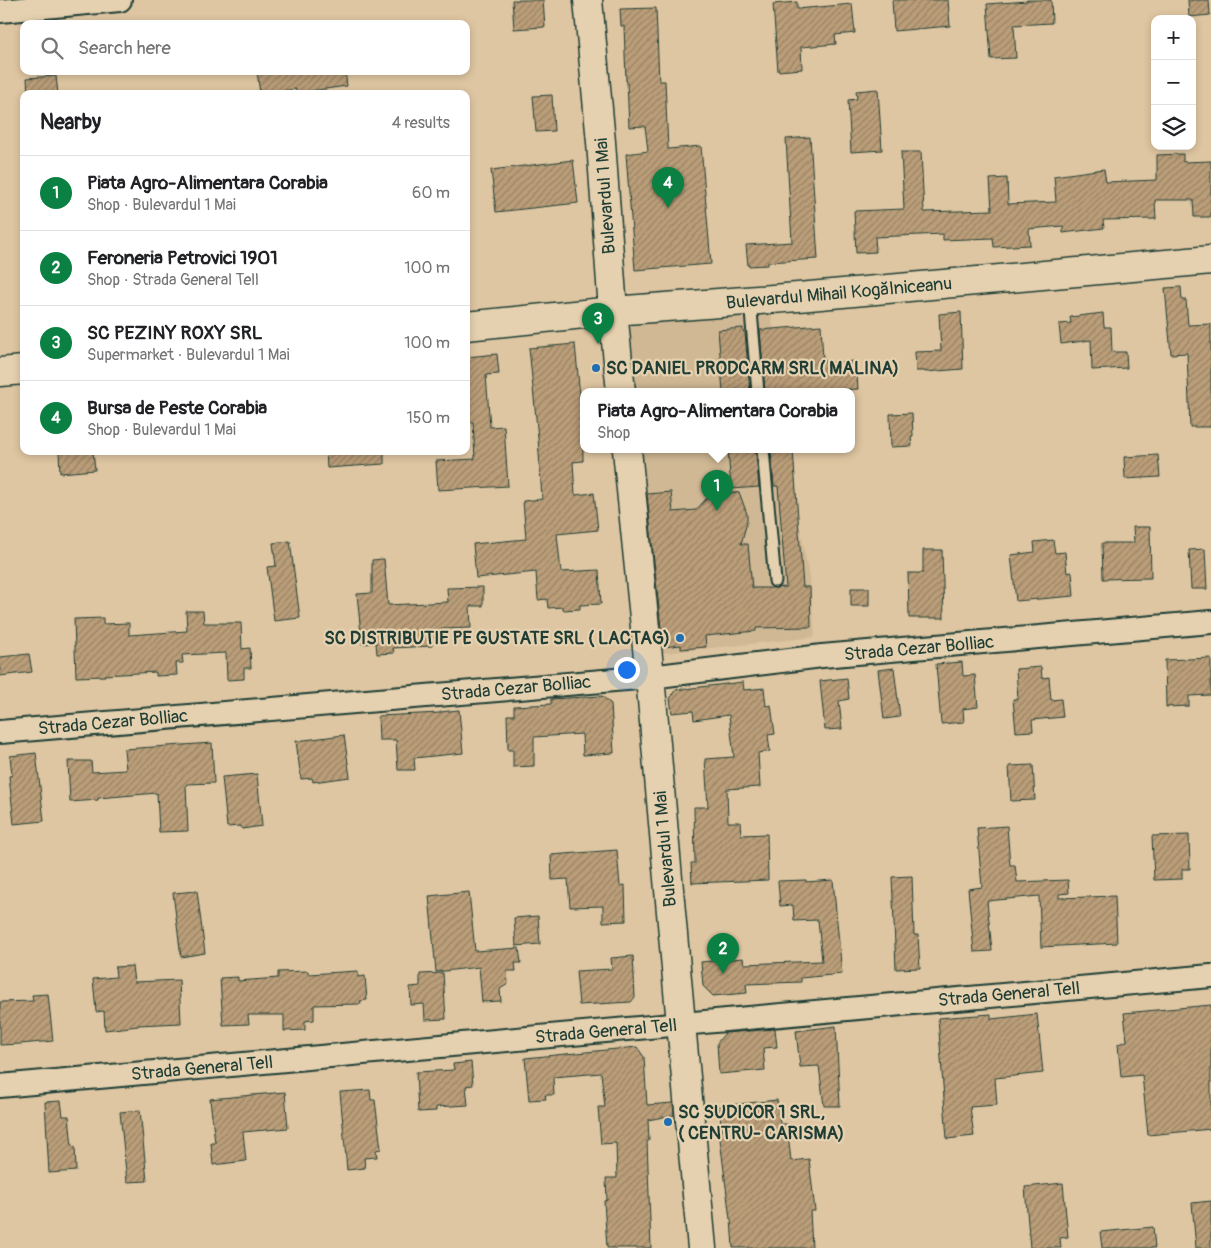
<!DOCTYPE html>
<meta charset="utf-8">
<style>
body{margin:0;font-family:Pangolin,sans-serif;background:#f6f6f6;color:#202124}
.controls{position:absolute;right:15px;top:15px;display:grid;overflow:hidden;border-radius:10px;box-shadow:0 2px 8px #0003}
.controls button{width:45px;height:45px;display:grid;place-items:center;padding:0;border:0;border-bottom:1px solid #e0e0e0;background:#fff;color:#202124;font:25px sans-serif}
.you{position:absolute;left:626px;top:669px;width:18px;height:18px;margin:-12px;border:4px solid #fff;border-radius:50%;background:#1a73e8;box-shadow:0 0 0 8px #1a73e833}
.badge{display:grid;place-items:center;width:32px;height:32px;border-radius:50%;background:#0b8043;color:#fff;font-size:16px;font-weight:700}
.pin{position:absolute;translate:-50% -41px;filter:drop-shadow(0 1px 2px #0008)}
.pin::after{content:'';position:absolute;top:26px;width:18px;height:15px;background:inherit;clip-path:polygon(0 0,100% 0,50% 100%)}
.popup{position:absolute;left:580px;top:388px;width:275px;height:65px;box-sizing:border-box;display:grid;place-content:center;border-radius:10px;background:#fff;filter:drop-shadow(0 1px 4px #0005);font-size:16px;white-space:nowrap;color:#757577}
.popup b{font-size:19px;color:#202124}
.popup::after{content:'';position:absolute;left:50%;top:100%;margin-left:-10px;border:10px solid transparent;border-top-color:#fff}
.list{margin:0;padding:0;list-style:none}
h2{display:flex;justify-content:space-between;align-items:center;height:65px;margin:0;padding:0 20px;font-size:21px}
h2 small{font-size:16px;font-weight:400;color:#757577}
.list li{display:grid;grid-template-columns:32px 1fr auto;gap:15px;align-items:center;box-sizing:border-box;height:75px;padding:0 20px;border-top:1px solid #e0e0e0}
.list b{display:block;font-size:19px;white-space:nowrap}
.list p{margin:0;font-size:16px;white-space:nowrap;color:#757577}
.list em{font-size:16px;font-style:normal;color:#757577}
.icon{flex:none;width:28px;height:28px;fill:none;stroke:currentColor;stroke-width:2;stroke-linecap:round;stroke-linejoin:round}
.map{position:relative;flex:none;width:1211px;height:1248px;overflow:hidden}
.search{position:absolute;background:#fff;box-shadow:0 2px 8px #0003;left:20px;top:20px;width:450px;height:55px;display:flex;align-items:center;gap:12px;box-sizing:border-box;padding:0 18px;border-radius:10px;color:#757577;font-size:19px}
.panel{position:absolute;background:#fff;box-shadow:0 2px 8px #0003;left:20px;top:90px;width:450px;height:365px;border-radius:10px}
.map>svg:first-child{display:block}
</style>
<div class="map">
<svg width="1211" height="1248" viewBox="0 0 1211 1248">
<defs>
<pattern id="building-hatch" width="6" height="6" patternUnits="userSpaceOnUse" patternTransform="scale(1.25)"><rect width="6" height="6" fill="#bb9e79"/><path d="M-1 1l2-2M0 6l6-6M5 7l2-2" fill="none" stroke="#978264"/></pattern>
</defs>
<rect width="100%" height="100%" fill="#dfc6a2"/>
<filter id="ink" filterUnits="userSpaceOnUse"><feTurbulence type="fractalNoise" baseFrequency=".02" numOctaves="2"/><feDisplacementMap in="SourceGraphic" scale="10" xChannelSelector="R" yChannelSelector="G"/><feConvolveMatrix kernelMatrix="1 2 1 2 8 2 1 2 1" color-interpolation-filters="sRGB"/></filter>
<g filter="url(#ink)">
<path fill="#d0b894" d="M 771,309 L 779,392 L 623,392 L 613,311 Z
M 630,450 L 786,450 L 810,582 L 815,637 L 655,654 Z"/>
<path fill="url(#building-hatch)" stroke="#1f3d34" d="M 512,0 L 543,0 L 545,27 L 514,29 Z
M 892,0 L 948,0 L 950,26 L 894,31 Z
M 1027,0 L 1051,0 L 1052,23 L 1014,25 L 1016,58 L 991,59 L 987,4 L 1027,1 Z
M 1188,0 L 1209,0 L 1210,15 L 1189,17 Z
M 797,2 L 797,9 L 852,4 L 855,33 L 835,35 L 836,44 L 801,47 L 802,69 L 778,71 L 773,4 Z
M 656,8 L 659,81 L 665,81 L 668,149 L 701,146 L 711,264 L 635,270 L 626,154 L 648,151 L 645,126 L 629,127 L 627,81 L 626,81 L 624,26 L 621,26 L 620,9 Z
M 257,71 L 345,71 L 347,86 L 296,93 L 296,89 L 260,94 Z
M 56,76 L 58,94 L 28,94 L 27,78 Z
M 878,89 L 882,150 L 851,152 L 848,100 L 857,99 L 856,91 Z
M 552,95 L 554,131 L 536,132 L 533,96 Z
M 810,137 L 818,259 L 768,262 L 768,265 L 748,266 L 746,245 L 792,242 L 786,139 Z
M 901,152 L 921,152 L 924,212 L 992,210 L 990,179 L 1007,178 L 1008,204 L 1056,202 L 1054,176 L 1104,169 L 1106,182 L 1157,180 L 1157,155 L 1183,154 L 1183,162 L 1211,161 L 1211,217 L 1194,217 L 1193,200 L 1155,200 L 1156,219 L 1103,220 L 1104,228 L 1063,233 L 1063,226 L 1029,229 L 1030,245 L 994,247 L 993,238 L 943,240 L 943,234 L 875,237 L 876,252 L 856,253 L 854,211 L 904,209 Z
M 573,160 L 578,203 L 496,212 L 491,170 Z
M 1181,287 L 1182,300 L 1186,300 L 1188,325 L 1211,324 L 1211,427 L 1190,427 L 1187,353 L 1171,354 L 1165,288 Z
M 961,312 L 963,369 L 925,372 L 925,371 L 916,371 L 915,352 L 941,351 L 939,314 Z
M 1103,313 L 1104,327 L 1111,327 L 1112,352 L 1126,352 L 1127,368 L 1092,370 L 1091,340 L 1061,344 L 1059,324 L 1071,323 L 1070,317 Z
M 821,325 L 823,359 L 824,359 L 825,363 L 856,361 L 858,389 L 807,392 L 765,392 L 760,330 Z
M 743,328 L 743,332 L 745,332 L 750,392 L 723,392 L 718,330 Z
M 575,344 L 583,427 L 583,461 L 573,462 L 575,495 L 594,493 L 598,530 L 557,534 L 561,572 L 599,570 L 601,604 L 580,605 L 580,609 L 563,610 L 563,607 L 548,608 L 547,599 L 538,600 L 536,572 L 476,578 L 473,544 L 526,539 L 523,501 L 542,499 L 538,438 L 529,348 Z
M 497,354 L 499,374 L 486,375 L 490,427 L 504,426 L 508,486 L 438,490 L 436,461 L 475,459 L 473,422 L 466,423 L 466,357 Z
M 912,413 L 913,437 L 911,437 L 912,446 L 891,447 L 890,414 Z
M 728,450 L 752,450 L 753,452 L 756,452 L 759,487 L 731,489 Z
M 793,450 L 803,587 L 810,587 L 811,627 L 756,628 L 756,631 L 705,636 L 706,647 L 681,649 L 681,645 L 663,647 L 647,494 L 671,492 L 673,512 L 696,510 L 706,499 L 714,495 L 739,492 L 747,514 L 747,522 L 741,544 L 748,544 L 752,588 L 775,588 L 786,587 L 778,486 L 774,486 L 771,451 Z
M 59,451 L 93,451 L 95,470 L 60,473 Z
M 326,451 L 384,451 L 384,464 L 327,468 Z
M 1158,455 L 1160,477 L 1125,479 L 1124,457 Z
M 1133,527 L 1150,527 L 1151,578 L 1103,579 L 1102,543 L 1134,543 Z
M 1053,540 L 1055,553 L 1065,552 L 1067,573 L 1072,572 L 1074,596 L 1016,601 L 1011,555 L 1035,552 L 1034,542 Z
M 290,541 L 300,618 L 274,621 L 267,567 L 276,566 L 273,543 Z
M 1205,549 L 1207,589 L 1191,589 L 1189,550 Z
M 923,550 L 942,550 L 944,618 L 909,618 L 908,573 L 923,573 Z
M 384,559 L 388,605 L 448,602 L 447,588 L 483,587 L 483,606 L 470,606 L 471,628 L 441,629 L 441,637 L 432,638 L 432,646 L 393,648 L 394,653 L 377,654 L 376,643 L 362,644 L 357,594 L 372,593 L 372,560 Z
M 851,588 L 869,588 L 869,606 L 851,606 Z
M 186,611 L 203,611 L 204,623 L 241,623 L 242,649 L 250,648 L 251,668 L 244,668 L 244,679 L 227,680 L 226,653 L 182,655 L 183,663 L 176,663 L 177,675 L 156,676 L 156,672 L 104,675 L 105,676 L 76,677 L 74,619 L 103,618 L 103,624 L 129,623 L 129,635 L 187,631 Z
M 29,654 L 32,672 L 0,676 L 0,657 Z
M 1211,658 L 1211,695 L 1189,696 L 1189,706 L 1166,707 L 1165,660 Z
M 962,662 L 963,676 L 975,675 L 978,707 L 963,709 L 964,722 L 941,724 L 936,664 Z
M 1041,667 L 1042,678 L 1049,677 L 1051,700 L 1061,699 L 1063,717 L 1032,720 L 1033,731 L 1016,732 L 1013,699 L 1018,699 L 1016,669 Z
M 894,668 L 900,717 L 884,719 L 878,670 Z
M 847,678 L 849,699 L 839,701 L 842,729 L 825,730 L 820,681 Z
M 743,682 L 744,690 L 764,688 L 766,706 L 771,705 L 775,734 L 768,735 L 770,751 L 758,753 L 760,787 L 727,789 L 728,822 L 740,822 L 741,835 L 767,834 L 768,880 L 692,883 L 691,863 L 695,863 L 694,807 L 708,807 L 705,759 L 734,757 L 729,715 L 694,720 L 693,711 L 672,713 L 670,699 L 675,690 Z
M 602,696 L 611,704 L 614,753 L 583,755 L 582,734 L 534,737 L 534,766 L 513,767 L 513,750 L 508,750 L 507,715 L 514,715 L 514,706 L 551,704 L 551,699 Z
M 459,710 L 463,753 L 414,758 L 415,770 L 398,770 L 396,740 L 379,740 L 378,716 L 440,713 L 440,712 Z
M 344,735 L 350,777 L 313,782 L 312,778 L 301,779 L 296,741 Z
M 212,743 L 214,783 L 187,784 L 186,785 L 188,831 L 159,832 L 157,793 L 98,798 L 98,800 L 70,802 L 68,761 L 91,761 L 92,772 L 126,770 L 124,749 Z
M 36,753 L 44,821 L 14,824 L 9,776 L 12,775 L 10,756 Z
M 1033,765 L 1035,800 L 1011,801 L 1009,766 Z
M 257,774 L 262,826 L 242,829 L 241,826 L 227,827 L 222,777 Z
M 1007,826 L 1010,865 L 1015,865 L 1017,882 L 1068,880 L 1069,893 L 1059,894 L 1059,898 L 1115,896 L 1117,943 L 1041,947 L 1039,896 L 987,901 L 992,951 L 974,952 L 968,889 L 982,887 L 977,828 Z
M 1189,835 L 1190,869 L 1182,869 L 1182,879 L 1154,880 L 1152,836 Z
M 617,850 L 620,886 L 625,885 L 626,921 L 603,922 L 603,906 L 570,907 L 568,879 L 552,880 L 551,855 Z
M 912,876 L 914,935 L 918,935 L 920,968 L 896,969 L 892,877 Z
M 806,880 L 806,882 L 833,880 L 842,974 L 801,978 L 801,982 L 746,984 L 747,993 L 713,996 L 703,986 L 701,962 L 743,958 L 744,964 L 822,961 L 818,920 L 794,921 L 793,905 L 780,906 L 778,881 Z
M 197,891 L 205,953 L 181,957 L 173,893 Z
M 469,892 L 475,951 L 519,948 L 521,963 L 515,963 L 516,971 L 507,971 L 508,984 L 500,989 L 501,1001 L 482,1002 L 479,967 L 436,972 L 429,896 Z
M 538,916 L 540,944 L 516,946 L 514,918 Z
M 633,956 L 635,997 L 631,1002 L 579,1005 L 576,971 L 612,969 L 611,958 Z
M 132,966 L 134,982 L 179,980 L 181,1023 L 138,1025 L 138,1026 L 105,1030 L 104,1011 L 96,1012 L 93,979 L 116,977 L 115,967 Z
M 308,971 L 308,974 L 358,971 L 358,977 L 365,976 L 367,1000 L 360,1001 L 361,1004 L 314,1005 L 314,1020 L 305,1021 L 305,1030 L 284,1031 L 284,1015 L 248,1015 L 249,1024 L 223,1025 L 220,978 L 238,977 L 238,981 L 278,978 L 278,972 Z
M 443,973 L 446,1019 L 425,1020 L 424,1004 L 411,1005 L 410,987 L 420,986 L 420,974 Z
M 48,994 L 53,1041 L 20,1044 L 0,1045 L 0,1002 L 33,1001 L 32,995 Z
M 1211,1005 L 1211,1129 L 1148,1135 L 1142,1075 L 1121,1077 L 1118,1044 L 1127,1041 L 1124,1013 Z
M 991,1014 L 991,1019 L 1037,1014 L 1043,1073 L 995,1078 L 997,1105 L 970,1107 L 974,1136 L 947,1139 L 938,1018 Z
M 836,1026 L 840,1106 L 824,1106 L 819,1066 L 800,1067 L 796,1031 Z
M 775,1029 L 777,1047 L 763,1048 L 765,1070 L 719,1074 L 717,1043 L 725,1033 Z
M 637,1047 L 644,1057 L 647,1105 L 673,1103 L 674,1115 L 648,1120 L 649,1141 L 647,1141 L 651,1248 L 607,1248 L 604,1201 L 607,1200 L 606,1178 L 617,1178 L 616,1143 L 601,1144 L 598,1107 L 605,1107 L 601,1073 L 553,1077 L 554,1095 L 545,1095 L 546,1099 L 529,1100 L 525,1058 Z
M 471,1062 L 473,1085 L 466,1086 L 468,1105 L 436,1107 L 436,1111 L 418,1112 L 416,1072 L 454,1070 L 453,1064 Z
M 370,1090 L 371,1100 L 375,1100 L 381,1149 L 376,1150 L 377,1157 L 364,1158 L 365,1168 L 347,1170 L 340,1092 Z
M 285,1092 L 288,1128 L 243,1132 L 246,1161 L 213,1165 L 211,1143 L 215,1143 L 210,1099 Z
M 777,1100 L 780,1124 L 787,1124 L 791,1161 L 809,1159 L 815,1211 L 810,1211 L 812,1248 L 733,1248 L 731,1219 L 730,1219 L 719,1131 L 722,1131 L 719,1106 Z
M 61,1101 L 63,1116 L 69,1116 L 72,1147 L 75,1146 L 76,1171 L 49,1173 L 45,1102 Z
M 140,1110 L 147,1181 L 127,1182 L 120,1112 Z
M 1063,1183 L 1068,1237 L 1060,1238 L 1061,1248 L 1030,1248 L 1025,1187 Z
M 1211,1201 L 1211,1248 L 1196,1248 L 1192,1203 Z
M 1153,1227 L 1155,1248 L 1102,1248 L 1100,1232 Z"/>
<g fill="none" stroke-linecap="round" stroke-linejoin="round">
<g stroke="#1f3d34" stroke-width="15">
<path id="service" d="M 750,300 L 758,392
M 763,450 L 775,581"/>
</g>
<g stroke="#1f3d34" stroke-width="26">
<path id="minor" d="M 0,11 L 120,0
M 0,732 L 650,677 L 822,656 L 1211,622
M 0,1086 L 1211,976"/>
</g>
<g stroke="#1f3d34" stroke-width="31">
<path id="tertiary" d="M 466,326 L 613,311 L 621,392
M 0,372 L 24,370
M 627,450 L 650,677 L 681,1024 L 702,1248"/>
</g>
<g stroke="#1f3d34" stroke-width="31">
<path id="secondary" d="M 588,0 L 601,142 L 613,311 L 798,297 L 1211,260"/>
</g>
<use href="#service" stroke="#e5d1af" stroke-width="11"/>
<use href="#minor" stroke="#e5d1af" stroke-width="22"/>
<use href="#tertiary" stroke="#e5d1af" stroke-width="28"/>
<use href="#secondary" stroke="#e5d1af" stroke-width="28"/>
</g>
</g>
<g fill="#1f6fb2" stroke="#e5d1af" stroke-width="2">
<circle cx="596" cy="368" r="5"/>
<circle cx="680" cy="638" r="5"/>
<circle cx="668" cy="1122" r="5"/>
</g>
<g text-anchor="middle" stroke-width="4.5" stroke-linejoin="round" paint-order="stroke">
<g font-size="18" fill="#1f3d34" stroke="#e5d1af">
<text transform="translate(605 196) rotate(-94)" y="6">Bulevardul 1 Mai</text>
<text transform="translate(839 293) rotate(-5)" y="6">Bulevardul Mihail Kogălniceanu</text>
<text transform="translate(919 648) rotate(-5)" y="6">Strada Cezar Bolliac</text>
<text transform="translate(516 688) rotate(-5)" y="6">Strada Cezar Bolliac</text>
<text transform="translate(113 722) rotate(-5)" y="6">Strada Cezar Bolliac</text>
<text transform="translate(665 849) rotate(-95)" y="6">Bulevardul 1 Mai</text>
<text transform="translate(1009 994) rotate(-5)" y="6">Strada General Tell</text>
<text transform="translate(606 1031) rotate(-5)" y="6">Strada General Tell</text>
<text transform="translate(202 1068) rotate(-5)" y="6">Strada General Tell</text>
</g>
<g font-size="18" font-weight="bold" fill="#1f3d34" stroke="#e5d1af" text-anchor="start">
<text x="606" y="374">SC DANIEL PRODCARM SRL( MALINA)</text>
<text x="670" y="644" text-anchor="end">SC DISTRIBUTIE PE GUSTATE SRL ( LACTAG)</text>
<text x="678" y="1118">SC SUDICOR 1 SRL,<tspan x="678" dy="21">( CENTRU- CARISMA)</tspan></text>
</g>
</g>
</svg>
<div class="controls">
<button>+</button>
<button>−</button>
<button><svg class="icon" aria-label="layers" viewBox="0 0 24 24"><path d="M12 4l9 5-9 5-9-5zM3 14l9 5 9-5"/></svg></button>
</div>
<div class="you"></div>
<div class="pin badge" style="left:717px;top:511px">1</div>
<div class="popup"><b>Piata Agro-Alimentara Corabia</b>Shop</div>
<div class="pin badge" style="left:723px;top:974px">2</div>
<div class="pin badge" style="left:598px;top:344px">3</div>
<div class="pin badge" style="left:668px;top:208px">4</div>
<div class="search"><svg class="icon" aria-label="search" viewBox="0 0 24 24"><circle cx="10" cy="10" r="6"/><path d="M15 15l6 6"/></svg>Search here</div>
<section class="panel">
<h2>Nearby<small>4 results</small></h2>
<ul class="list">
<li><span class="badge">1</span><div><b>Piata Agro-Alimentara Corabia</b><p>Shop · Bulevardul 1 Mai</p></div><em>60 m</em></li>
<li><span class="badge">2</span><div><b>Feroneria Petrovici 1901</b><p>Shop · Strada General Tell</p></div><em>100 m</em></li>
<li><span class="badge">3</span><div><b>SC PEZINY ROXY SRL</b><p>Supermarket · Bulevardul 1 Mai</p></div><em>100 m</em></li>
<li><span class="badge">4</span><div><b>Bursa de Peste Corabia</b><p>Shop · Bulevardul 1 Mai</p></div><em>150 m</em></li>
</ul>
</section>
</div>
